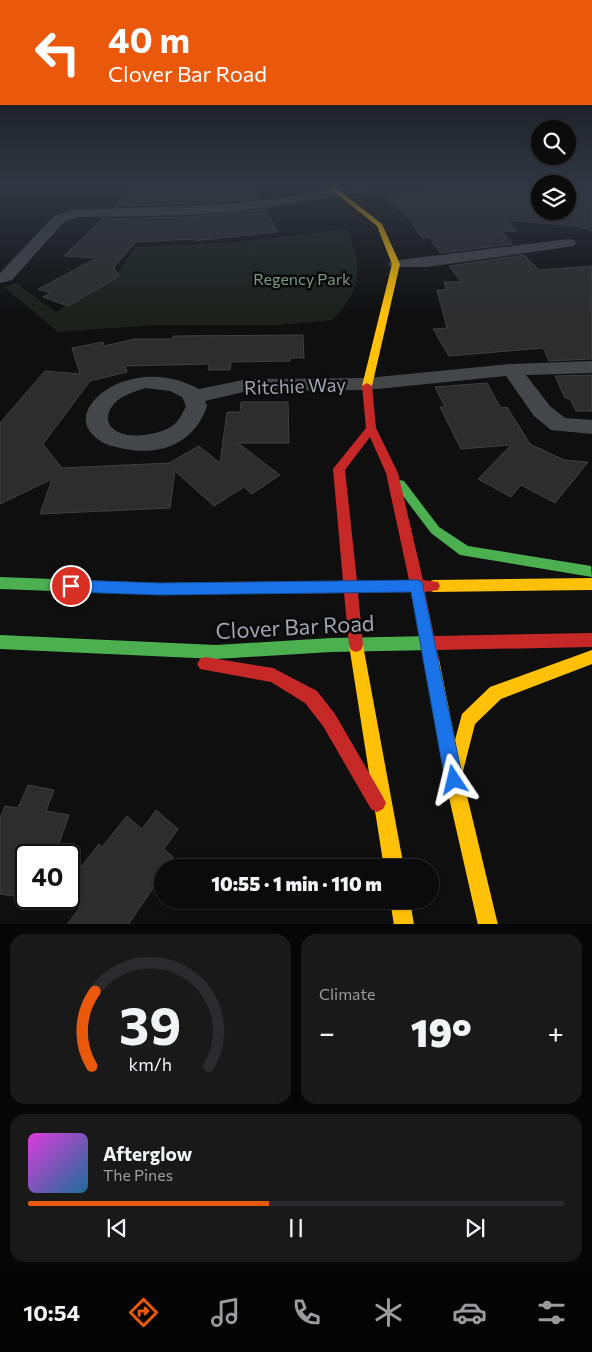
<!DOCTYPE html>
<meta charset="utf-8">
<style>
:root{--surface:#0b0b0c;--page:#19191a;--text:#f1f3f6;--muted:#9a9b9d;--line:#2b2b2d;--accent:#ea580c}
body{margin:0;font-family:Commissioner,sans-serif;background:var(--page);color:var(--text);height:100vh;display:flex;flex-direction:column;font-size:19px;white-space:nowrap}
*{box-sizing:border-box;margin:0}
p{font-size:16px;color:var(--muted)}
.icon{flex:none;width:28px;height:28px;fill:none;stroke:currentColor;stroke-width:2;stroke-linecap:round;stroke-linejoin:round}
.map{position:relative;height:924px;overflow:hidden}
.drawer{display:flex;flex-direction:column;gap:10px;padding:10px;background:#060607;flex:1}
.drawer>*{flex:none}
.hud{position:absolute;left:0px;top:0px;width:592px;height:105px;box-shadow:0 1px 4px #0004,0 0 0 1px var(--line);background:#ea580c;color:#fff;overflow:hidden}
.buttons{position:absolute;left:531px;top:120px;display:grid;gap:10px}
.buttons a{display:grid;place-items:center;width:45px;height:45px;border-radius:50%;background:var(--surface);box-shadow:0 1px 4px #0004,0 0 0 1px var(--line);font-size:25px}
.speed{position:absolute;left:15px;top:844px;display:flex;gap:10px;font-size:25px;font-weight:700;text-align:center}
.speed>*{display:grid;place-content:center;width:65px;height:65px;border-radius:50%;background:var(--surface);box-shadow:0 1px 4px #0004,0 0 0 1px var(--line);line-height:1}
.speed .limit{border:2px solid #111;border-radius:8px;background:#fff;color:#111}
.pin{position:absolute;display:grid;place-items:center;width:42px;height:42px;color:#fff;margin:-21px;border:2px solid #fff;border-radius:50%;box-shadow:0 1px 5px #0007}
.me{position:absolute;width:55px;margin:-28px;rotate:350deg;stroke-linejoin:round;filter:drop-shadow(0 0 4px #0008)}
.turn{display:flex;align-items:center;gap:18px;height:105px;padding:0 25px;font-size:22px}
.turn .icon{width:65px;height:65px;stroke-width:2.5}
.turn b{display:block;font-size:35px;line-height:42px}
.big{font-size:38px;font-weight:800;line-height:1.1}
.drawer .card{flex:1;display:flex;flex-direction:column;justify-content:center;gap:8px;min-width:0;padding:0 18px;border-radius:15px;background:var(--page)}
.drawer .dial{align-items:center;gap:0}
.dial svg{height:130px;overflow:visible;fill:none;stroke:var(--line);stroke-width:7;stroke-linecap:round;text-anchor:middle}
.dial text{fill:var(--text);stroke:none}
.song{display:flex;align-items:center;gap:15px}
.cover{width:60px;height:60px;border-radius:8px;background:linear-gradient(135deg,hsl(300 70% 55%),hsl(200 70% 35%))}
.played{height:5px;border-radius:2px;background:linear-gradient(90deg,var(--accent) 45%,var(--line) 45%)}
.keys{display:flex;justify-content:space-around;direction:ltr}
.heat{display:flex;justify-content:space-between;align-items:center;font-size:28px;direction:ltr}
.drawer .tiles{flex:1;display:grid;gap:10px;grid-template-columns:1fr 1fr}
.card:last-child{grid-column:span 2}
.trip{position:absolute;left:154px;top:859px;width:285px;height:50px;border-radius:25px;background:var(--surface);box-shadow:0 1px 4px #0004,0 0 0 1px var(--line);font-weight:800;line-height:50px;text-align:center}
.tab-bar{display:flex;height:80px;justify-content:space-around;align-items:center;background:#040405;color:var(--muted)}
.tab-bar .icon{width:35px;height:35px}
.tab-bar .active{color:var(--accent)}
.tab-bar b{font-size:22px;color:var(--text)}
.map>svg:first-child{display:block}
</style>
<div class="map">
<svg width="592" height="925" viewBox="0 0 592 925">
<rect width="100%" height="100%" fill="#0f0f10"/>
<!-- green -->
<path fill="#1c211d" d="M347 229C357 250 361 272 352 294 348 303 339 312 333 320L278 325H156L58 332 4 287 16 283 56 312 119 271 135 247 237 242Z"/>
<!-- building -->
<g fill="#2d2d2e" stroke="#3f4043">
<path d="M212 185H251L259 198 226 202 114 206 131 189Z"/>
<path d="M463 185H540V211H568V185H592V231L576 226 507 220 517 231 502 232 513 244 440 253 429 237 422 238 410 220 385 196 435 191 432 188Z"/>
<path d="M265 209 278 232 194 241V239L136 242 114 267 119 276 68 306 43 297 50 293 38 289 97 258 64 256 102 219 190 217Z"/>
<path d="M524 255 539 270 592 266V359L549 361 543 348 449 356 433 329 447 328 437 290H446L444 282H461L449 266Z"/>
<path d="M303 335 304 358H290V361L231 362 230 370H208L209 364 125 366 127 372 90 381 43 444 62 468 169 463 199 446 220 463 227 412H240L241 402H288L289 443H238L280 475 252 494 244 487 214 506 175 471 170 508 40 514 52 479 0 504V423L45 371 80 374 72 348 103 342 104 346 135 339H173V336Z"/>
<path d="M592 375V411H576L570 399 565 398 555 376Z"/>
<path d="M487 383 501 408 507 407 530 444 564 460 588 462 555 503 521 485 511 497 478 479 511 445 461 449 440 407H445L435 387Z"/>
<path d="M28 785 54 790 46 811 69 815 55 855H26V898L0 894V818L5 806 18 808Z"/>
<path d="M156 810 178 829 164 849 174 858 168 868H162V875L128 925H67L80 907 57 904 62 898H69V889L80 875 77 872 99 844 102 847 127 816 142 829Z"/>
</g>
<g fill="none" stroke-linecap="round" stroke-linejoin="round">
<!-- street -->
<g fill="#45464a" fill-rule="evenodd">
<path d="M359 185H387L381 189C330 197 278 207 227 212 177 217 128 216 78 217L64 222 12 280 0 283V273L54 216 72 210 226 204 271 199Z"/>
<path d="M569 239 574 240 576 243 574 246 427 267H391L388 264 391 261Z"/>
<path d="M592 361V373L526 375 550 406 565 418 592 420V434L551 430 534 416 506 376 367 390 248 391 205 401 207 406C194 445 158 457 120 448 113 446 105 445 99 440 68 419 98 390 122 382 149 373 174 376 199 389L248 379 367 378 511 364ZM146 388 170 391 182 397 186 406C182 415 178 423 169 428 154 436 115 442 108 421 107 400 129 393 146 388Z"/>
</g>
<!-- fast -->
<g fill="#4caf50" fill-rule="evenodd">
<path d="M400 480 404 481 439 527 468 546 591 566 592 577 460 555 431 533 394 484 396 481Z"/>
<path d="M0 577 160 583 226 582 231 584 233 588 231 592 226 594 160 595 0 589Z"/>
<path d="M0 635 216 645 331 638 433 636 438 638 440 643 438 648 433 650 331 652 216 659 0 649Z"/>
</g>
<!-- slow -->
<g fill="#ffc107" fill-rule="evenodd">
<path d="M326 185H332L382 224 400 264 372 386 367 389 362 386 392 264 377 226Z"/>
<path d="M592 578V590L433 592 428 590 426 586 428 582 433 580Z"/>
<path d="M356 638 361 640 363 645 404 868H384L349 645 351 640Z"/>
<path d="M592 650V664L501 699 475 724 462 775 498 925H478L445 780 423 659 426 654 431 652 436 654 439 659 455 740 462 714 490 687Z"/>
<path d="M390 900H410L414 925H394Z"/>
</g>
<!-- jam -->
<g fill="#c62828" fill-rule="evenodd">
<path d="M367 383 372 386 376 428 398 473 423 580 438 582 440 586 438 590 425 592 434 636 592 633V647L437 650 439 659 436 664 431 666 426 664 423 659 411 592 358 593 363 645 361 650 356 652 351 650 349 645 344 593 226 594 221 592 219 588 221 584 226 582 343 581 333 469 366 428 362 386ZM370 437 386 473 409 580 357 581 345 470Z"/>
<path d="M205 657 273 668 317 691 335 714 383 797 386 803 383 809 377 812 371 809 323 726 305 703 271 682 200 669 197 664 200 659Z"/>
</g>
</g>
<!-- sky -->
<linearGradient id="sky" x2="0" y2="1"><stop stop-color="#080809"/><stop offset="0.59" stop-color="#313742"/><stop offset="1" stop-color="#313742" stop-opacity="0"/></linearGradient>
<rect width="592" height="314" fill="url(#sky)"/>
<!-- route -->
<path fill="#1a73e8" stroke="#114b97" d="M71 580 160 583 417 580 422 582 463 780 460 787 454 789 447 787 445 780 411 592 160 595 71 592 66 590 64 586 66 582Z"/>
<g text-anchor="middle" stroke-width="5" stroke-linejoin="round" paint-order="stroke">
<!-- far-park labels -->
<g font-size="16" fill="#7b9980" stroke="#0a0a0b">
<text x="302" y="285">Regency Park</text>
</g>
<!-- street labels -->
<g font-size="19" fill="#a2a5b0" stroke="#0a0a0b">
<text transform="translate(295 386) rotate(-2)" y="7">Ritchie Way</text>
</g>
<!-- near-street labels -->
<g font-size="22" fill="#a2a5b0" stroke="#0a0a0b">
<text transform="translate(295 627) rotate(-3)" y="8">Clover Bar Road</text>
</g>
</g>
</svg>
<div class="buttons">
<a><svg class="icon" aria-label="search" viewBox="0 0 24 24"><circle cx="10" cy="10" r="6"/><path d="M15 15l6 6"/></svg></a>
<a><svg class="icon" aria-label="layers" viewBox="0 0 24 24"><path d="M12 4l9 5-9 5-9-5zM3 14l9 5 9-5"/></svg></a>
</div>
<div class="speed"><div class="limit">40</div></div>
<div class="pin" style="left:71px;top:586px;background:#d93025"><svg class="icon" aria-label="arrive" viewBox="0 0 24 24"><path d="M6 21V4h12l-3 4 3 4H6"/></svg></div>
<svg class="me" style="left:454px;top:780px" viewBox="-20 -20 40 40"><path d="M0-17L14 15 0 8-14 15z" fill="#1a73e8" stroke="#fff" stroke-width="4"/></svg>
<div class="trip">10:55 · 1 min · 110 m</div>
<div class="hud">
<div class="turn"><svg class="icon" aria-label="left" viewBox="0 0 24 24"><path d="M17 20v-9H6M10 6l-5 5 5 5"/></svg><div><b>40 m</b>Clover Bar Road</div></div>
</div>
</div>
<section class="drawer">
<div class="tiles">
<div class="card dial"><svg viewBox="0 0 100 80">
<path d="M14 69A42 42 0 1 1 86 69"/>
<path d="M14 69A42 42 0 0 1 16 23" stroke="#ea580c"/>
<text x="50" y="56" font-size="32" font-weight="700">39</text>
<text x="50" y="72" font-size="11">km/h</text>
</svg></div>
<div class="card"><p>Climate</p>
<div class="heat"><a>−</a><b class="big">19°</b><a>+</a></div>
</div>
<div class="card">
<div class="song"><i class="cover"></i><div><b>Afterglow</b><p>The Pines</p></div></div>
<div class="played"></div>
<div class="keys"><svg class="icon" aria-label="previous" viewBox="0 0 24 24"><path d="M18 5L8 12l10 7zM5 5v14"/></svg><svg class="icon" aria-label="pause" viewBox="0 0 24 24"><path d="M8 5v14M16 5v14"/></svg><svg class="icon" aria-label="next" viewBox="0 0 24 24"><path d="M6 5l10 7-10 7zM19 5v14"/></svg></div>
</div>
</div>
</section>
<nav class="tab-bar">
<b>10:54</b>
<svg class="icon active" aria-label="directions" viewBox="0 0 24 24"><path d="M12 3l9 9-9 9-9-9zM9 14v-3h6M13 9l2 2-2 2"/></svg>
<svg class="icon" aria-label="music" viewBox="0 0 24 24"><path d="M9 18V5l10-2v13"/><circle cx="6" cy="18" r="3"/><circle cx="16" cy="16" r="3"/></svg>
<svg class="icon" aria-label="phone" viewBox="0 0 24 24"><path d="M5 4h4l2 5-3 2q2 4 5 5l2-3 5 2v4C11 20 4 13 5 4z"/></svg>
<svg class="icon" aria-label="climate" viewBox="0 0 24 24"><path d="M12 3v18M4 7l16 10M4 17L20 7"/></svg>
<svg class="icon" aria-label="car" viewBox="0 0 24 24"><path d="M5 17H2v-5l4-1 3-4h7l3 4 3 1v5h-3M9 17h6M6 11h13"/><circle cx="7" cy="17" r="2"/><circle cx="17" cy="17" r="2"/></svg>
<svg class="icon" aria-label="filters" viewBox="0 0 24 24"><path d="M4 7h16M4 17h16"/><circle cx="9" cy="7" r="2"/><circle cx="15" cy="17" r="2"/></svg>
</nav>
